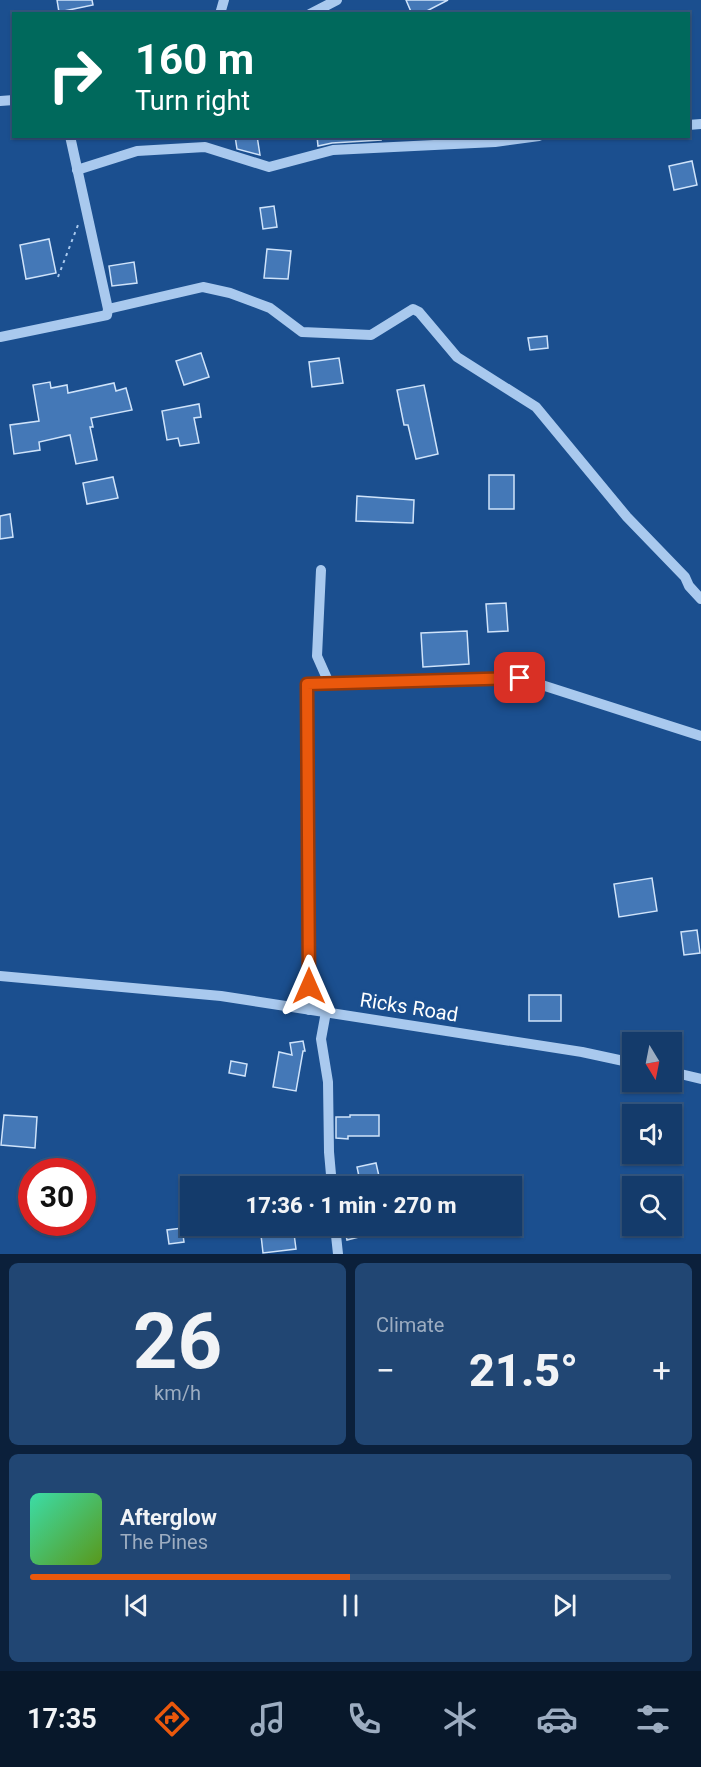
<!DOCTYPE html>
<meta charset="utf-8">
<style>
:root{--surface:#143b6b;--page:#214673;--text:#f1f3f6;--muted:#9dadc1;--line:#33557e;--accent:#ea580c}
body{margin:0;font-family:Roboto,sans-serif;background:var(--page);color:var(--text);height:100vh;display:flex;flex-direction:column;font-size:22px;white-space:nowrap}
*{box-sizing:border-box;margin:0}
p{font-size:20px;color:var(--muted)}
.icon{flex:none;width:33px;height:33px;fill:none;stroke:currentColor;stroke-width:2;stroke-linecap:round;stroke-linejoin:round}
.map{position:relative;height:1254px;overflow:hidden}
.panel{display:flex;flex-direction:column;gap:9px;padding:9px;background:#0b203b;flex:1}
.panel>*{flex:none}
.top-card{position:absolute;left:12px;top:12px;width:678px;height:126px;border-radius:0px;box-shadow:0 2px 4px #0004,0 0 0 2px var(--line);background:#00695c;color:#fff;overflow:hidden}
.needle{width:39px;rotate:170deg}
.controls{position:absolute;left:622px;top:1032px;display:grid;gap:12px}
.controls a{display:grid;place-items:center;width:60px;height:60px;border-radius:0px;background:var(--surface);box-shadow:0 2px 4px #0004,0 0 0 2px var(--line);font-size:30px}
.speed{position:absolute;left:18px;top:1158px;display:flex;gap:12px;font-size:30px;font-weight:700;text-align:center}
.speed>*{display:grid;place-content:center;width:78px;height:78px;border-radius:50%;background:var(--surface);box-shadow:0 2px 4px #0004,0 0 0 2px var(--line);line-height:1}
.speed .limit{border:9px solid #d22;background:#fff;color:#111}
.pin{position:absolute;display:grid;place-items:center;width:51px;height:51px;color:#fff;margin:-26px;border-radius:12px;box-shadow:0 3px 9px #0006}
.me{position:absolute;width:66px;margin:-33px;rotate:0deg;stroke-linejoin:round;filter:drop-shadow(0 0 4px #0008)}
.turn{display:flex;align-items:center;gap:21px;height:126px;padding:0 24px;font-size:27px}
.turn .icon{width:78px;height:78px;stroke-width:2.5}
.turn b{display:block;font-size:42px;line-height:51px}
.big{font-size:45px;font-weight:800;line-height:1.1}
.panel .card{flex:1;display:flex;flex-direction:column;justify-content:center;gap:9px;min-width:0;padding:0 21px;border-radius:9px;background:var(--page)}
.panel .dial{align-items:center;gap:0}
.dial b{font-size:78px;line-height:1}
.song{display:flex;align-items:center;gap:18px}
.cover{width:72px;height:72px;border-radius:9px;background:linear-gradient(135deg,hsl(160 70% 55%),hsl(90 70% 35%))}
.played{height:6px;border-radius:3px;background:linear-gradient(90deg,var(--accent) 50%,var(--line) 50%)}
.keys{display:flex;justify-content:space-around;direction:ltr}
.heat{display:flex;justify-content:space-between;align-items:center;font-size:33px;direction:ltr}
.panel .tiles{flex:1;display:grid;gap:9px;grid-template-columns:1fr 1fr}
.card:last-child{grid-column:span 2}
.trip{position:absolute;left:180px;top:1176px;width:342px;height:60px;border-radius:0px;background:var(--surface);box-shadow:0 2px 4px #0004,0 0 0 2px var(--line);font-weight:800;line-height:60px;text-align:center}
.tab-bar{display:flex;height:96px;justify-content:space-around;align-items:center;background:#08182b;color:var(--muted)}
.tab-bar .icon{width:42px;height:42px}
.tab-bar .active{color:var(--accent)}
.tab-bar b{font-size:27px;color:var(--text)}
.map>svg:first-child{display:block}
</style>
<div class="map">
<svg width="701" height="1254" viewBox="0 0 701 1254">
<rect width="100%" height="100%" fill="#1b4f8f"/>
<!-- building -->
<g fill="#4478b7" stroke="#cfe3fa" stroke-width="1.5">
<path d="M57 0H92L93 5 59 12Z"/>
<path d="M406 0H448L421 14H412Z"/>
<path d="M235 136H257L260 155 237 149Z"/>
<path d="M317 136H380L381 140 332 143 318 146Z"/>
<path d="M692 161 697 185 674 190 669 166Z"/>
<path d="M274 206 277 227 263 229 260 208Z"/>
<path d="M49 239 56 273 26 279 20 245Z"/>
<path d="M267 249 291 251 288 279 264 278Z"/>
<path d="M134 262 137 283 112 286 109 266Z"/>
<path d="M547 336 548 348 530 350 528 338Z"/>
<path d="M201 353 209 377 184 385 176 361Z"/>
<path d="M339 358 343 383 312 387 309 362Z"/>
<path d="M50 382 51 388 67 385 68 393 114 383 116 391 126 388 132 410 91 418 93 427H90L97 460 76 464 70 435 39 442 40 450 14 454 10 425 39 421 33 385Z"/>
<path d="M424 385 438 454 416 459 408 425H404L397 390Z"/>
<path d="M199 404 201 417 194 418 199 443 180 446 178 438 167 440 162 411Z"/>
<rect x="489" y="475" width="25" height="34"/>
<path d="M113 477 118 498 87 504 83 483Z"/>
<path d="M357 496 414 500 413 523 356 521Z"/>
<path d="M10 514 13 537 0 539V516Z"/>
<path d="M506 603 508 631 488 632 486 604Z"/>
<path d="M467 631 469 664 423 667 421 633Z"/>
<path d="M652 878 657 911 619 917 614 884Z"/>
<path d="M697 930 700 953 684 955 681 932Z"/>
<rect x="529" y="995" width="32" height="26"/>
<path d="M303 1041 305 1051H303L296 1091 273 1087 279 1052 292 1055 290 1043Z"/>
<path d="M231 1061 247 1064 245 1076 229 1073Z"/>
<path d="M4 1115 37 1117 35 1148 1 1145Z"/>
<path d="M350 1115H379V1136H348V1139L336 1138V1117H350Z"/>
<path d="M376 1163 381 1185 361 1186 357 1167Z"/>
<path d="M260 1226H293L296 1249 263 1253Z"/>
<path d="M344 1226H361L363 1236 347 1240Z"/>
<path d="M182 1228 184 1242 169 1244 167 1230Z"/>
</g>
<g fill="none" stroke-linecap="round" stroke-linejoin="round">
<!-- path -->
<path stroke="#a9c9ee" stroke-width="2" stroke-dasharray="3 4.5" stroke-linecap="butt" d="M58 277 78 225"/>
<!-- minor -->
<g stroke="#a9c9ee" stroke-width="10">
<path d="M220 14 224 0"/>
<path d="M310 14 337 0"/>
<path d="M0 101 14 100"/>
<path d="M688 125 701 124"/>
<path d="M77 170 137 151 205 147 269 167 333 150 495 142 539 136"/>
<path d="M108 309 203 287 230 293 270 308 302 332 371 335 413 309 419 312 457 357 536 407 627 517 685 577 689 586 701 599"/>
<path d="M0 337 107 315 108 309 70 136"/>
<path d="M321 570 317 656 329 683"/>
<path d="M0 976 221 996 582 1052 633 1063"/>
<path d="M309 1010 307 684 520 678 701 736"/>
<path d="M326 1012 321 1039 328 1082 329 1152 332 1186"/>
<path d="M672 1072 701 1079"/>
<path d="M335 1226 338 1254"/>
</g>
</g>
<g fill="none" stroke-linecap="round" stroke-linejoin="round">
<defs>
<path id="route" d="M309 986 307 684 520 678"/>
</defs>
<!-- route casing -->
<use href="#route" stroke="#983908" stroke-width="15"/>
<!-- route -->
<use href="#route" stroke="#ea580c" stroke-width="10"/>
</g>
<g text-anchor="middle" stroke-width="6" stroke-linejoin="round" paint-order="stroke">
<!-- street labels -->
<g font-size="20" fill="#fff" stroke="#1b4f8f">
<text transform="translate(409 1007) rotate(9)" y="7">Ricks Road</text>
</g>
</g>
</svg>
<div class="controls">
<a><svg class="needle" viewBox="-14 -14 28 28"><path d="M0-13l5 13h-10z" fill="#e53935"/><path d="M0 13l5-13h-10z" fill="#9dadc1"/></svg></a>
<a><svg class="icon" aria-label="sound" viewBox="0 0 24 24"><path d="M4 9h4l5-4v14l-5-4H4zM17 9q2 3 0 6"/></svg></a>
<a><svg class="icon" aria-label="search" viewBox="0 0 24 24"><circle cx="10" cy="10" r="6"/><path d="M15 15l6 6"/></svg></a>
</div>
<div class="speed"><div class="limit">30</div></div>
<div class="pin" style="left:520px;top:678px;background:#d93025"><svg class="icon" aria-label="arrive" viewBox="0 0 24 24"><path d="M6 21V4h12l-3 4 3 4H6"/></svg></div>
<svg class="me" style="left:309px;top:986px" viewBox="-20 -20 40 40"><path d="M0-17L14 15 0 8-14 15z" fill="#ea580c" stroke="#fff" stroke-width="4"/></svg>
<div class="trip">17:36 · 1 min · 270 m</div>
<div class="top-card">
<div class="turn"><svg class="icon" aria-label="right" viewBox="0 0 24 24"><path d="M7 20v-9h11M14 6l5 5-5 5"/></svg><div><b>160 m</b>Turn right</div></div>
</div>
</div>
<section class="panel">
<div class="tiles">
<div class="card dial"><b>26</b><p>km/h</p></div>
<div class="card"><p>Climate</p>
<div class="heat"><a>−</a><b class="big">21.5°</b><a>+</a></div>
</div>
<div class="card">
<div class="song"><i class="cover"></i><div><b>Afterglow</b><p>The Pines</p></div></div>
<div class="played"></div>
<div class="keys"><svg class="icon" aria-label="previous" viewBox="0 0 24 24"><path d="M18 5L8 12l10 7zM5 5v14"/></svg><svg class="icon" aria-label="pause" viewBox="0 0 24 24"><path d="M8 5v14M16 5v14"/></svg><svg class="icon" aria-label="next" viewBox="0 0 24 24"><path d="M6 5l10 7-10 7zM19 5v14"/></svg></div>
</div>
</div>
</section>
<nav class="tab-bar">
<b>17:35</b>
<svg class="icon active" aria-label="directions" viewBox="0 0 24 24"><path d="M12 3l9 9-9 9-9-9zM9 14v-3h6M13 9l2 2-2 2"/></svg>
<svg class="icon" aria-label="music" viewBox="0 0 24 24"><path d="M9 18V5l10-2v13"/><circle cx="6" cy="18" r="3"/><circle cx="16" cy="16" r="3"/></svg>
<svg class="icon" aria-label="phone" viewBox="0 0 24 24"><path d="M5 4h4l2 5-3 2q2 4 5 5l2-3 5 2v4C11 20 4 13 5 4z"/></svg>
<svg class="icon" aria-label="climate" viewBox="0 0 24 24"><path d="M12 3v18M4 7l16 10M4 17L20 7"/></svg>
<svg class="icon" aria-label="car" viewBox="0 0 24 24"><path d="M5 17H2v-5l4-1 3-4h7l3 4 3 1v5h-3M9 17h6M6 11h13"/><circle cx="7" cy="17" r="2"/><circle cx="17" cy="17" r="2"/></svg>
<svg class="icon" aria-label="filters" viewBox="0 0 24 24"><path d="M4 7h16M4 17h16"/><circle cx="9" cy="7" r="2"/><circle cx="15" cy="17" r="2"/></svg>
</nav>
